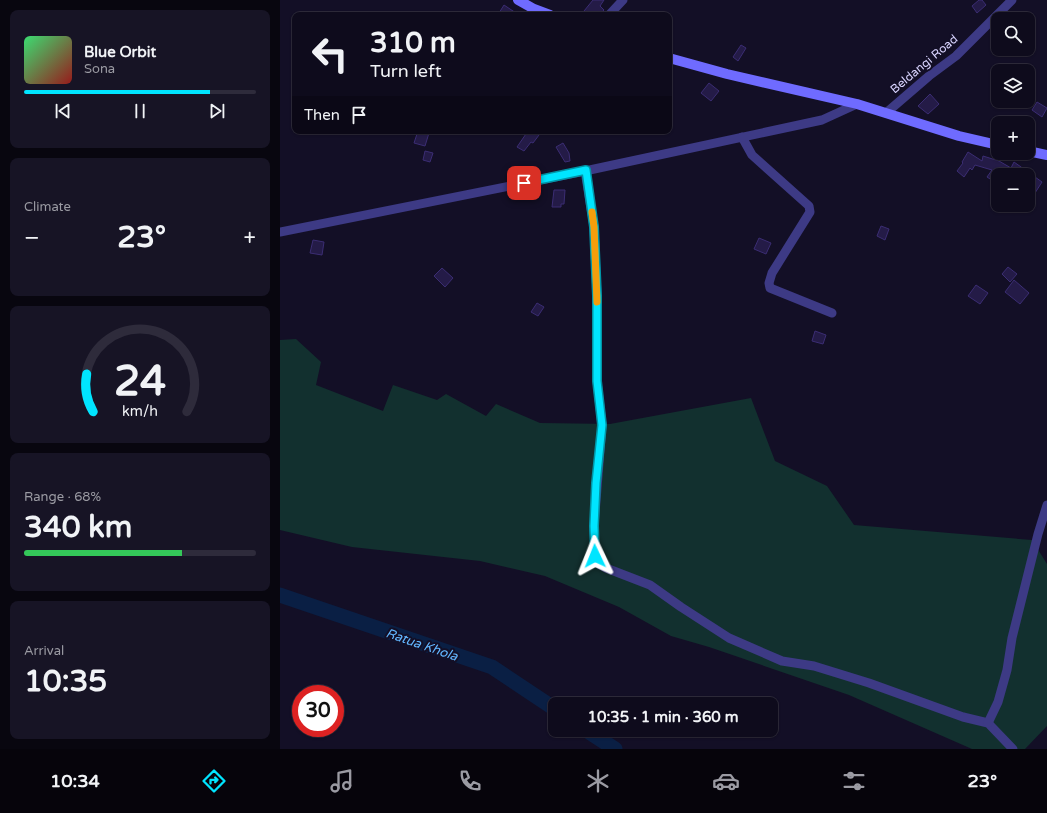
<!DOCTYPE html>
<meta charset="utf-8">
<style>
:root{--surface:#0e0b1c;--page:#171425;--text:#f1f3f6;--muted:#9b9ba3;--line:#2e2b3b;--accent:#00e5ff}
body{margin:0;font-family:"Varela Round",sans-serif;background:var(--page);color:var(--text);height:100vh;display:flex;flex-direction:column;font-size:15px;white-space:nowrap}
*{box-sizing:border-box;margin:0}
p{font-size:13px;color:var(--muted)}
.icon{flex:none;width:22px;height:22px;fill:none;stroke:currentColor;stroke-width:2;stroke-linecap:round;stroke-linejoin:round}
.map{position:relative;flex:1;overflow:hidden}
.panel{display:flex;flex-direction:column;gap:10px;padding:10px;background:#08060f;width:280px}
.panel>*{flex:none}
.top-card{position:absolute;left:12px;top:12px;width:380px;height:122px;border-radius:8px;box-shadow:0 1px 3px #0004,0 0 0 1px var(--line);background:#0e0b1c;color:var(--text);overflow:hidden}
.tools{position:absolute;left:711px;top:12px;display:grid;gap:8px}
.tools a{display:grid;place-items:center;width:44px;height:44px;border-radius:8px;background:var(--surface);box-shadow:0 1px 3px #0004,0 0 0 1px var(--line);font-size:20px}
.speed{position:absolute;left:12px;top:685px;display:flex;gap:8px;font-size:20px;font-weight:700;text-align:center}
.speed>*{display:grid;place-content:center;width:52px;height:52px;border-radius:50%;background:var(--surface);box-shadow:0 1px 3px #0004,0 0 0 1px var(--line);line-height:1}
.speed .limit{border:6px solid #d22;background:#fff;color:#111}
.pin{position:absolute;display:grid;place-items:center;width:34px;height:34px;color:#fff;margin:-17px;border-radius:8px;box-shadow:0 2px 6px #0006}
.me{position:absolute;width:44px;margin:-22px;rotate:358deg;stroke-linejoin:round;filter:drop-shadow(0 0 3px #0008)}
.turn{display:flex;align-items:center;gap:14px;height:84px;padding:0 12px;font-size:18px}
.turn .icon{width:52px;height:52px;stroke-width:2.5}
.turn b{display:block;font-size:28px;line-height:34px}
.then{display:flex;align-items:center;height:38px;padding:0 12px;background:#0003;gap:8px;font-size:15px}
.big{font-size:30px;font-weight:700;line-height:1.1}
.panel .card{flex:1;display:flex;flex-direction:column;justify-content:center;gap:6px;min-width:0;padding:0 14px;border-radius:8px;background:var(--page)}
.panel .dial{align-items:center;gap:0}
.dial svg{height:104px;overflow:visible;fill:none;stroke:var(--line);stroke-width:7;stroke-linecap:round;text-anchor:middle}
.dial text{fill:var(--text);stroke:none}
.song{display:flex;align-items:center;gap:12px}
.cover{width:48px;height:48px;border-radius:6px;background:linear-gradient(135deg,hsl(140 70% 55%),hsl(0 70% 35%))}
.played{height:4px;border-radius:2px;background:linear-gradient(90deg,var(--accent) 80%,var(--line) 80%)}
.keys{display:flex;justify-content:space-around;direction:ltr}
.heat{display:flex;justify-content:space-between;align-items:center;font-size:22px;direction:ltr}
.charge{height:6px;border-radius:3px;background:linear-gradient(90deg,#34c759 68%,var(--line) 0)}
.trip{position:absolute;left:268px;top:697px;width:230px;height:40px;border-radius:8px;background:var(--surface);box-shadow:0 1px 3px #0004,0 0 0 1px var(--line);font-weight:700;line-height:40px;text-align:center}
.dock{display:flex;height:64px;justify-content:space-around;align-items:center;background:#06040b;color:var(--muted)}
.dock .icon{width:28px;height:28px}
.dock .selected{color:var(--accent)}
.dock b{font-size:18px;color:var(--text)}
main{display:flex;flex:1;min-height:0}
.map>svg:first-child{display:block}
</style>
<main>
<section class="panel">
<div class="card">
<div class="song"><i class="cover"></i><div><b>Blue Orbit</b><p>Sona</p></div></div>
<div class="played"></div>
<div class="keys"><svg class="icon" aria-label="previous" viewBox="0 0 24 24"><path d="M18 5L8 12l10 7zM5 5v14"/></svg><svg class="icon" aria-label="pause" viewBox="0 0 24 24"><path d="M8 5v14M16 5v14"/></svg><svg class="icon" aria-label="next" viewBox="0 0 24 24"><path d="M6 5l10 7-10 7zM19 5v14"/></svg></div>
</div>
<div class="card"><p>Climate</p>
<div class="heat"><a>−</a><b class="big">23°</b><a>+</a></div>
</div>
<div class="card dial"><svg viewBox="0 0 100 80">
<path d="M14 69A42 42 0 1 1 86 69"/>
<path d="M14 69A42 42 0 0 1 9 40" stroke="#00e5ff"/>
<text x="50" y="56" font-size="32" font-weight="700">24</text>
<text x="50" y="72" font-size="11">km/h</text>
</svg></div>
<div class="card"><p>Range · 68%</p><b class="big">340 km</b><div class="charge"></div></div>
<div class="card"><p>Arrival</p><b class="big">10:35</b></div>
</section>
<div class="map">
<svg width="767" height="749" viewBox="0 0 767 749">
<rect width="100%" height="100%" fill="#130f26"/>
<!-- green -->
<path fill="#12302f" d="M16 339 41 362 36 385 103 411 113 385 157 400 166 394 206 416 216 404 260 423 330 424 471 398 495 461 547 486 574 525 752 540 767 564V726L745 749H692L569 695 429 647 391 636 339 607 265 576 200 561 72 547 0 530V340Z"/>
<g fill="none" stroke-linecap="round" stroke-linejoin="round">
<!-- river -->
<g stroke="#0a1f44" stroke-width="15">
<path d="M0 595 212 667 275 709"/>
<path d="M306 730 335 749"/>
</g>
</g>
<!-- building -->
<g fill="#241b47" stroke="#3b2d73">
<path d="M313 0H324L320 6 324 10 319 15H308L304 11Z"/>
<path d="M699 0H702L706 5 697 13 692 6Z"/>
<path d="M224 5 239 15H223L219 13Z"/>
<path d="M461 45 466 48 458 61 453 57Z"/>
<path d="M429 83 439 91 431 101 421 93Z"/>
<path d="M650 94 659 104 648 114 638 106Z"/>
<path d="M757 102 767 108 762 117 752 110Z"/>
<path d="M138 131 149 133 145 146 134 143Z"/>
<path d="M248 131H262L253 143 251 142 244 151 237 147Z"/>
<path d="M283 143 289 153 290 161 285 162 276 147Z"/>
<path d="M145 151 153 153 150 162 143 160Z"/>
<path d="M688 152 702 161 703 156 719 161 731 168 734 162 762 182 755 193 748 189V175H727L723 173 722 175H718V184L707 177 712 170 695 165 692 170 690 168 684 177 677 171 683 163 682 162Z"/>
<path d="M274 190H285L284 204H281V207H272Z"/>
<path d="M601 226 609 229 605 240 597 236Z"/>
<path d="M479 238 491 243 486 254 474 249Z"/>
<path d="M33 240 44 242 42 255 30 253Z"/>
<path d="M728 267 737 274 730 282 722 274Z"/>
<path d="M162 268 173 278 165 287 154 276Z"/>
<path d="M734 280 749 293 740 304 725 292Z"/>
<path d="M696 285 708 293 700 304 688 296Z"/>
<path d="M257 303 264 307 258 316 251 312Z"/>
<path d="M535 331 546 335 543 344 532 341Z"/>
</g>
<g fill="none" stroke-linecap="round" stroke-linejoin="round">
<!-- street -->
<g stroke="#3d3a85" stroke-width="9">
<path d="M329 15 343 0"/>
<path d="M606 113 649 76 676 56 732 0"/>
<path d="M462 137 472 155 529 206 530 212 492 273 489 283 490 288 552 313"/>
<path d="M305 171 314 227 317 296V381L322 425 314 526 315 556 319 564 326 568 370 585 401 607 449 638 502 661 534 666 589 683 683 717 708 723 733 749"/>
<path d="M0 232 305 171 542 120 577 104"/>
<path d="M708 723 718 702 727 670 732 638 758 534 767 505"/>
</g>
<!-- secondary -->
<g stroke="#6f6bff" stroke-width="10">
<path d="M238 0 254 9 270 15"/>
<path d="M389 58 447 74 577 104 679 136 718 145"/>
<path d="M748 151 767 155"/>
</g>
</g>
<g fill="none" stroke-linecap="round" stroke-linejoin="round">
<defs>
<path id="route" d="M244 183 306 170 314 227 317 296V381L322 425 316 483 314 526 315 556"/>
</defs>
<!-- route casing -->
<use href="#route" stroke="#0095a6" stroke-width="10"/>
<!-- route -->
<use href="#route" stroke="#00e5ff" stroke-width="7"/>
<!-- slow -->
<path stroke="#f59e0b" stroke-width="7" d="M312 212 314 227 317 302"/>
</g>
<g text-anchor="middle" stroke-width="4" stroke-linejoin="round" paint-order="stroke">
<!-- street labels -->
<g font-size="12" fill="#d9d4ff" stroke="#130f26">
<text transform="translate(644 64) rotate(-40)" y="4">Beldangi Road</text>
</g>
<!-- water labels -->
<g font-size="13" font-style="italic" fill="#62b6ff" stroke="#130f26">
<text transform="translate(142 644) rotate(19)" y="5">Ratua Khola</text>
</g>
</g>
</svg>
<div class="tools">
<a><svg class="icon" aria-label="search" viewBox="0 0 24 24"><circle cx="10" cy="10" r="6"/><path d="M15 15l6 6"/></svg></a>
<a><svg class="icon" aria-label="layers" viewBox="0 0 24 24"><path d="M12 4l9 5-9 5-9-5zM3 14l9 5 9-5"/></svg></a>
<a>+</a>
<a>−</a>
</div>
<div class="speed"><div class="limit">30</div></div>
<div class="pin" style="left:244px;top:183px;background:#d93025"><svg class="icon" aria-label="arrive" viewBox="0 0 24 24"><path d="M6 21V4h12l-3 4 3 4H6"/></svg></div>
<svg class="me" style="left:315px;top:556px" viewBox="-20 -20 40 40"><path d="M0-17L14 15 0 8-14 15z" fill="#00e5ff" stroke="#fff" stroke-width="4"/></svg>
<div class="trip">10:35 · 1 min · 360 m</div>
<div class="top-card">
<div class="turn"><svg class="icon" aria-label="left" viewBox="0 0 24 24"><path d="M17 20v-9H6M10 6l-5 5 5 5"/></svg><div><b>310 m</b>Turn left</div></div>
<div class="then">Then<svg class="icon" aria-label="arrive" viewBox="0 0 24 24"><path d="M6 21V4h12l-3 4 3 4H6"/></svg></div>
</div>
</div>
</main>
<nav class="dock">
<b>10:34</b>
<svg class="icon selected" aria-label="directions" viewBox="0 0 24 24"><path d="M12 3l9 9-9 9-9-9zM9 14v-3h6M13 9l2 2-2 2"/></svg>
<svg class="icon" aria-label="music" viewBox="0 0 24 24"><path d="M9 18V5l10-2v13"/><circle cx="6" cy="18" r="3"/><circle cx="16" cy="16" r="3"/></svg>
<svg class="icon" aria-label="phone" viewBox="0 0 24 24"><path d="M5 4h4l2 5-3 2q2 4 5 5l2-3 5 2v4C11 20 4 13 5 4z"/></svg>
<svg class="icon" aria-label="climate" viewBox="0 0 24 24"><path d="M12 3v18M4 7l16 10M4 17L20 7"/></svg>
<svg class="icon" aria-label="car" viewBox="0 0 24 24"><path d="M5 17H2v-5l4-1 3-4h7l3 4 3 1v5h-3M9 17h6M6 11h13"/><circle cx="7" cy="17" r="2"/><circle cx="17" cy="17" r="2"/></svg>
<svg class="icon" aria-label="filters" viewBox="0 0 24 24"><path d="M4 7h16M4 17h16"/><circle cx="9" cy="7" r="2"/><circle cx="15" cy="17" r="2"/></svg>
<b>23°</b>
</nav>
